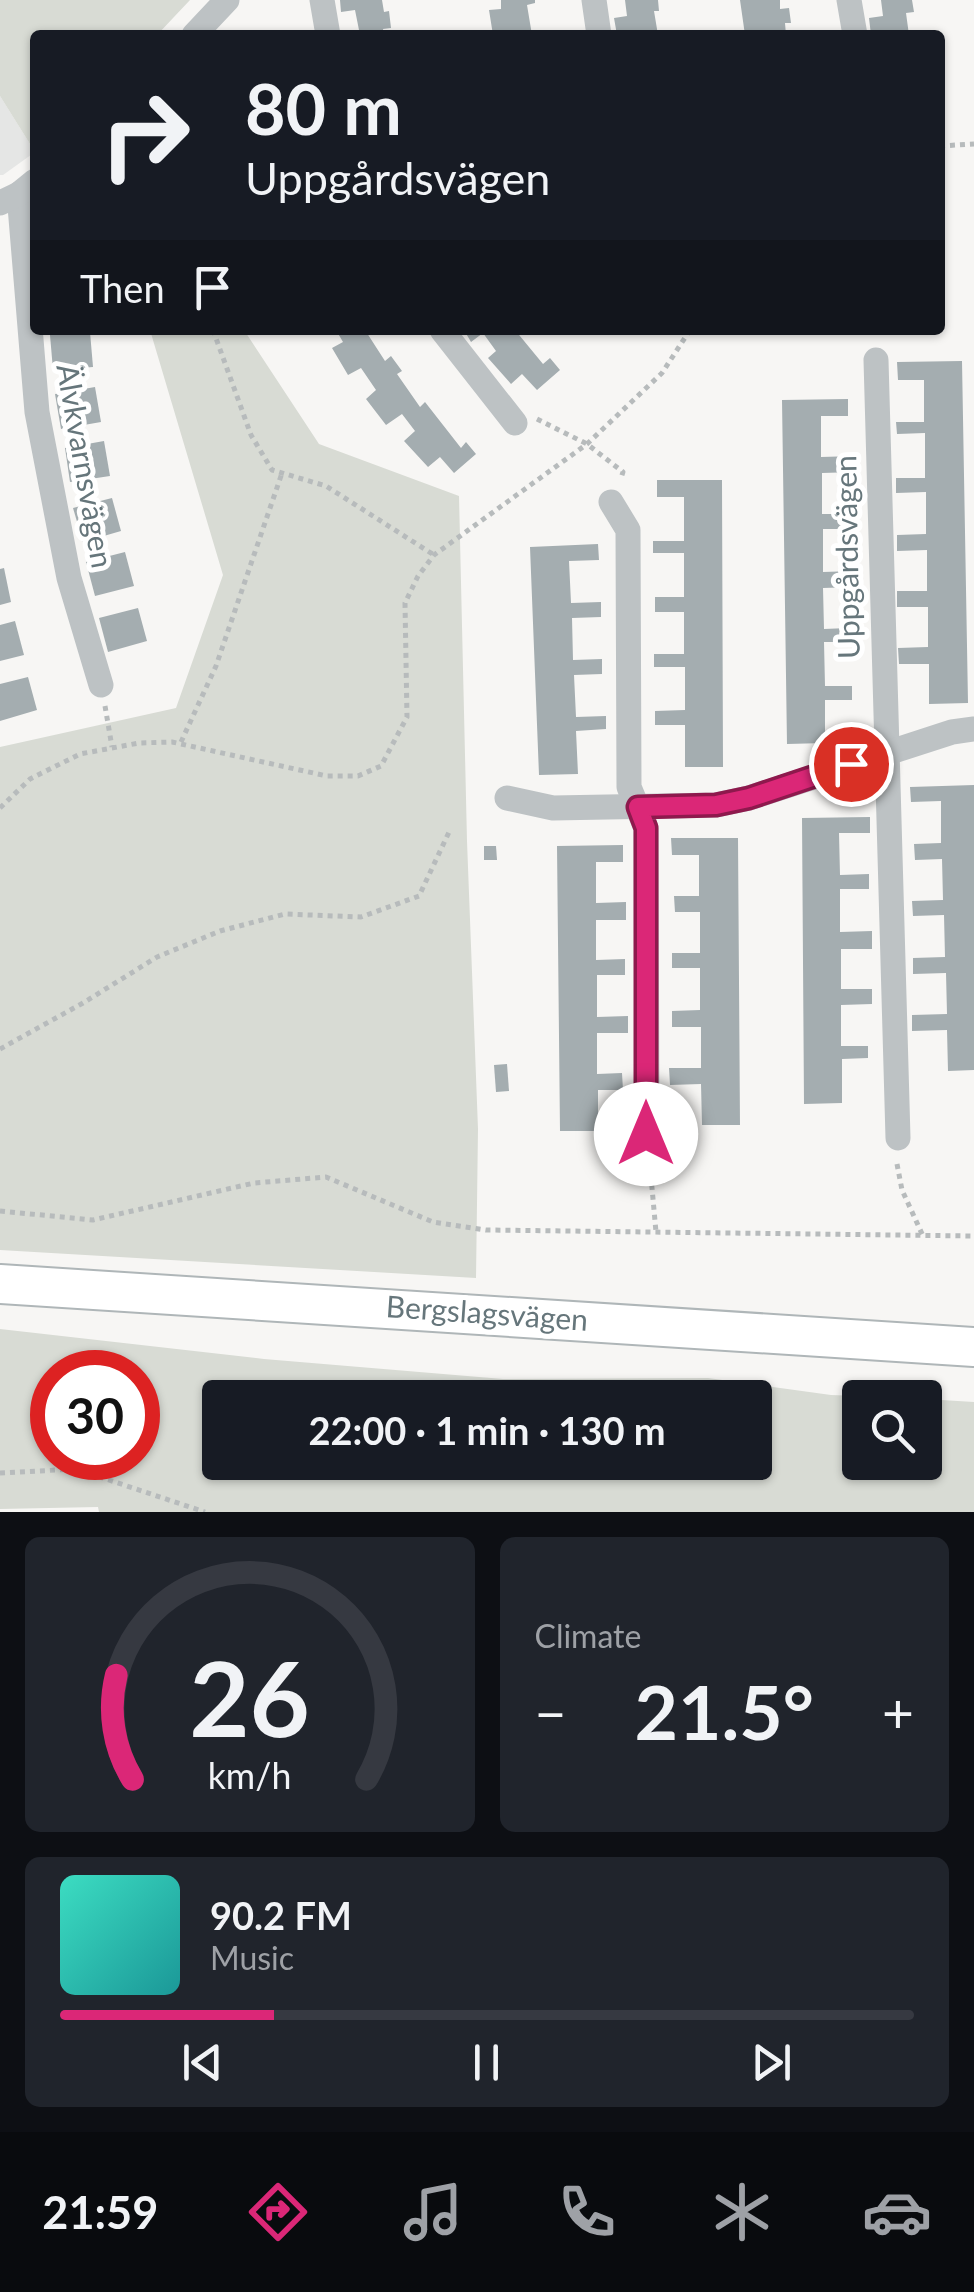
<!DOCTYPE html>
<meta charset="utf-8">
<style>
:root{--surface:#171b24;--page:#20242c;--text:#f1f3f6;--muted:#9ea1a6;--line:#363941;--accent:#db2777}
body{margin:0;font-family:Lato,sans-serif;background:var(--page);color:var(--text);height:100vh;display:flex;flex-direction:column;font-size:38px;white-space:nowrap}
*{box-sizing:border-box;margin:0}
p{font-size:32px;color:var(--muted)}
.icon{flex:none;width:55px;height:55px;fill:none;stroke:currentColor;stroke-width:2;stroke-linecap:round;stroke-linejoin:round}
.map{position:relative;height:1512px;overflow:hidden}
.details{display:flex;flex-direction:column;gap:25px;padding:25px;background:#0d0f14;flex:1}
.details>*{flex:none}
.guide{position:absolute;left:30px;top:30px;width:915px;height:305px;border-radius:10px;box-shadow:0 2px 8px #0004;background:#171b24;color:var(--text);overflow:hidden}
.tools{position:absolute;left:842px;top:1380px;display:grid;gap:20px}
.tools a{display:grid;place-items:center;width:100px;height:100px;border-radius:10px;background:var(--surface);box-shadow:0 2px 8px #0004;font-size:50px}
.speed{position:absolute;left:30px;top:1350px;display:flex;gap:20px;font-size:50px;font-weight:700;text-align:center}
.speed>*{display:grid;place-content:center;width:130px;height:130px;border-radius:50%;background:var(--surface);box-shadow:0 2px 8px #0004;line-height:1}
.speed .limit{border:15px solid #d22;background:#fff;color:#111}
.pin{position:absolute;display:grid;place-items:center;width:85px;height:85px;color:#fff;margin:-42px;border:5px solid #fff;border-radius:50%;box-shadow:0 2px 10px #0007}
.me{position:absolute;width:110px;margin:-55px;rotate:0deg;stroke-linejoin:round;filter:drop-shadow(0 0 8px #0008)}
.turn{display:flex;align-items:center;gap:35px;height:210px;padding:0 50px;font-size:45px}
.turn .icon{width:130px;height:130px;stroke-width:2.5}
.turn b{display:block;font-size:70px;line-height:85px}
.then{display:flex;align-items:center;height:95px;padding:0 50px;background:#0003;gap:20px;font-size:38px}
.big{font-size:75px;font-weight:700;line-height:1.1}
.details .card{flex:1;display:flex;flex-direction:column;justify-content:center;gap:15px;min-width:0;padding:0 35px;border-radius:15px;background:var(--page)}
.details .dial{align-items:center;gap:0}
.dial svg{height:260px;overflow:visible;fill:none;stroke:var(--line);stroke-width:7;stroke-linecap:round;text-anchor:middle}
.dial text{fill:var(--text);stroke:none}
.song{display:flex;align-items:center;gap:30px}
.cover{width:120px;height:120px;border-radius:15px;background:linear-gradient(135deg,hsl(170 70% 55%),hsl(180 70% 35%))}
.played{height:10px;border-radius:5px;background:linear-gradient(90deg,var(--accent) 25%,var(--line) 25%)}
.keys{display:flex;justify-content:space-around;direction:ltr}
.heat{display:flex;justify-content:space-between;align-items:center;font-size:55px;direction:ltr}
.details .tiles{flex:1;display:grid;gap:25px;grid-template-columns:1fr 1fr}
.card:last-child{grid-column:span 2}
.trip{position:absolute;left:202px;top:1380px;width:570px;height:100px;border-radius:10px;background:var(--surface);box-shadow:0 2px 8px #0004;font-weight:700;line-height:100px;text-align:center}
.tab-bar{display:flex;height:160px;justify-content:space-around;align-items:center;background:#090b0e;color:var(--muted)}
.tab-bar .icon{width:70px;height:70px}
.tab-bar .active{color:var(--accent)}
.tab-bar b{font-size:45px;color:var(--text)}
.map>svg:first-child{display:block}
</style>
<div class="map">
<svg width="974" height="1512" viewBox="0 0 974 1512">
<rect width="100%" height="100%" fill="#f7f6f4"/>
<!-- built -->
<path fill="#e5e6e5" d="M0 96 35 152 3 175H0Z"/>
<!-- green -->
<g fill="#d8dbd4" fill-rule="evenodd">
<path d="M0 0H190L157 35H35V152L0 96Z"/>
<path d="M150 330H244L319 444 459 496 467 841 478 1129 476 1278 0 1250V747L176 708 223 575Z"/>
<path d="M0 1329 264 1359 503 1379 708 1378 831 1395 890 1397 860 1398V1462H925V1399L974 1402V1512H99L98 1507 0 1509ZM52 1372H138V1458H52ZM220 1398H755V1462H220Z"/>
</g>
<!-- building -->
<g fill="#a4adb0">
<path d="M340 0H382L384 12 389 11 391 28 383 29 384 35H360L355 10 341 12Z"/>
<path d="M501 0H535V3L527 5 532 35H493L489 10 501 9Z"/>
<path d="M625 0H658L659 11H654L658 35H617L614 18 627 16Z"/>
<path d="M740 0H780V9L789 8 791 23H785L786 35H745Z"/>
<path d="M881 0H912L914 12 906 13 909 35H871L869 18 883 16Z"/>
<path d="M336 330H365L385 361 391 356 402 371 397 374 420 407 425 402 461 448 466 442 476 454 454 473 440 457 428 467 404 441 415 431 402 414 386 425 366 399 376 390 361 368 348 375 332 348 343 342Z"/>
<path d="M464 330H515L543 364 550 358 560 370 537 390 522 374 511 384 488 358 496 351 483 333 471 342Z"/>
<path d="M90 332 93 367 53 370 50 335Z"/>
<path d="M962 361 968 703 929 704V664H899L898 648 928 647V607H897V591H927V550L897 551V535L926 534V492L896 493V478H925V433L897 434 896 422H924V380H898L897 362Z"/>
<path d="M95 387 101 422 61 429 55 394Z"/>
<path d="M848 399V416H821V457L855 456V472L822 473V514H850L851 529H823V572L854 571V587L823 588 824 629 848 628V642H824L825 686H852V700H825V743L787 744 782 400Z"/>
<path d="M104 441 110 476 70 482 65 448Z"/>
<path d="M657 480H722L723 767H685V725H655V711L685 710V667H654V654H684V612H655V597H684V553H653V541H684V497H657Z"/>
<path d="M112 498 121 531 83 542 73 508Z"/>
<path d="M598 544 599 560 569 561 571 603 601 602V617L572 618 573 660 602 659V674L574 675 576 717 606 716V729L576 731 578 774 539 775 530 547Z"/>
<path d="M125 552 134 586 95 596 86 562Z"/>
<path d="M4 568 11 602 0 605V569Z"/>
<path d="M138 608 147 641 108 652 99 618Z"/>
<path d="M15 621 24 655 0 661V625Z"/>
<path d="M28 677 37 710 0 721V684Z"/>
<path d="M974 785V1070L948 1071 947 1030 912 1031V1015L947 1014 946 973 913 974V958L945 957 944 915 913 916 912 901 943 900 942 859 915 860 914 844 941 843V801L911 802 910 787Z"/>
<path d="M870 817V833H839L840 875 869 874V889H840V932L872 931V949H841V989H872V1004L841 1005V1046H868V1058L842 1059V1103L804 1104 802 818Z"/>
<path d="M671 838H738L740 1125H702L701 1084 670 1085 669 1068H701V1027H672V1011L700 1010V968H672V953H700V912H675L674 896H699V855H672Z"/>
<path d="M623 845V862H596V903L626 902V920H596V960L625 959V975H597V1017L628 1016V1033H597V1074L622 1073 623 1090H598V1131H560L557 846Z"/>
<path d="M484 846H496L497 860H484Z"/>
<path d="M507 1064 509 1091 496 1092 494 1065Z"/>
</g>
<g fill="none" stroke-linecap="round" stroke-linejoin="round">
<defs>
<path id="secondary" d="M0 1284 974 1347"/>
</defs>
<!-- secondary casing -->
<use href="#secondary" stroke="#afb6b8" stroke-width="42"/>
<!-- path -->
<g stroke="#b7bbbc" stroke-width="5" stroke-dasharray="5 5" stroke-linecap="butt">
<path d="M940 146 974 144"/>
<path d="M213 330 251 435 272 470 326 486 434 555"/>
<path d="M537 419 587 444 623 472 621 478"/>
<path d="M105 706 112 747"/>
<path d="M181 742 216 666 282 473"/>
<path d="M0 808 30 779 80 754 139 743 172 742 327 776H358L381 766 407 717 405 603 418 576 434 555 587 444 662 373 690 330"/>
<path d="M0 1049 83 1003 157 957 220 931 285 914 361 917 419 896 450 830"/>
<path d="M649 1155 656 1232"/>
<path d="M897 1164 902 1190 923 1236"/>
<path d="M0 1211 93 1220 254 1183 326 1177 433 1222 486 1230 974 1236"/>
<path d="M0 1473 76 1469 205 1512"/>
</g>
<!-- street -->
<g stroke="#bdc2c4" stroke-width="25">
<path d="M322 0 328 35"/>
<path d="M594 0 599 35"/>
<path d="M849 0 855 35"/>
<path d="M194 35 227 0"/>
<path d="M19 194 37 412 69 578 101 685"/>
<path d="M0 203 19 194 35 181"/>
<path d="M442 330 515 423"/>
<path d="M876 360 898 1138"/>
<path d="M611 502 628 530 629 787 646 828 647 1134"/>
<path d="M507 798 553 808 716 805 749 798 952 732 974 729"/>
</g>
<!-- secondary -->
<use href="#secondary" stroke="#fff" stroke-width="38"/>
</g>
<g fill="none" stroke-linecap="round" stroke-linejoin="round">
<defs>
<path id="route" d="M646 1134V828L638 807 716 805 749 798 851 764"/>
</defs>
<!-- route casing -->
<use href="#route" stroke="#8e194d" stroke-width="25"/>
<!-- route -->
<use href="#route" stroke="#db2777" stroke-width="18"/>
</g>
<g text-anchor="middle" stroke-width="10" stroke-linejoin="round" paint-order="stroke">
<!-- street labels -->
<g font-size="30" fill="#66767b" stroke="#fff">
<text transform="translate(84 466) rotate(80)" y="10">Älvkvarnsvägen</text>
<text transform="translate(848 557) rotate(-91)" y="10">Uppgårdsvägen</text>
<text transform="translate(487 1314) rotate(4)" y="10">Bergslagsvägen</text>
</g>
</g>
</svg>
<div class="tools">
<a><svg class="icon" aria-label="search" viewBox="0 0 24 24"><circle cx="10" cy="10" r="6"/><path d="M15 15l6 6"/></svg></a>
</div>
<div class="speed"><div class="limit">30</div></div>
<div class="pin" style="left:851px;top:764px;background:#d93025"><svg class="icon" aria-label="arrive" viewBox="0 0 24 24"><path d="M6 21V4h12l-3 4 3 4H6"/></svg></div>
<svg class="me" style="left:646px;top:1134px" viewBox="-20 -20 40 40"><circle r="19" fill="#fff"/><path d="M0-13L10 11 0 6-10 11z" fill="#db2777"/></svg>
<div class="trip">22:00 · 1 min · 130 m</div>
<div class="guide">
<div class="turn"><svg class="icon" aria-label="right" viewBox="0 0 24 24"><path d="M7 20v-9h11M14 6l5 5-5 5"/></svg><div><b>80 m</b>Uppgårdsvägen</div></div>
<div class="then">Then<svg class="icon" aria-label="arrive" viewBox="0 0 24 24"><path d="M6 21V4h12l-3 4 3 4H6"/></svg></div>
</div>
</div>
<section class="details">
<div class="tiles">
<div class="card dial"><svg viewBox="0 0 100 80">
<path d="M14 69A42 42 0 1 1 86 69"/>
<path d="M14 69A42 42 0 0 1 9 37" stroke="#db2777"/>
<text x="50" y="56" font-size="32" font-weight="700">26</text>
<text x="50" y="72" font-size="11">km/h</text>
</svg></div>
<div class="card"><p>Climate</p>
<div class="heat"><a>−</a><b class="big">21.5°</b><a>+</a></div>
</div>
<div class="card">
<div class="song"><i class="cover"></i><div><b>90.2 FM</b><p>Music</p></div></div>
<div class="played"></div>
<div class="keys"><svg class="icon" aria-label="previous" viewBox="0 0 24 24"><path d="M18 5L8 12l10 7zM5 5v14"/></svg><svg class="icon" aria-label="pause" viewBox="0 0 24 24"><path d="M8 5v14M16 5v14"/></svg><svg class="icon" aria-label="next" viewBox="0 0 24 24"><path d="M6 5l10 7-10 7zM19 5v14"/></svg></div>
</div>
</div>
</section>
<nav class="tab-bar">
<b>21:59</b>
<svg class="icon active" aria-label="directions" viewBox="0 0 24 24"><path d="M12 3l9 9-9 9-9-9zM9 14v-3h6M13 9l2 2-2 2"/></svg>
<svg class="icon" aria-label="music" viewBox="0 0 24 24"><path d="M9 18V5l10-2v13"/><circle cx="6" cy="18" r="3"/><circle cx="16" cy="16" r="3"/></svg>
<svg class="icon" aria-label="phone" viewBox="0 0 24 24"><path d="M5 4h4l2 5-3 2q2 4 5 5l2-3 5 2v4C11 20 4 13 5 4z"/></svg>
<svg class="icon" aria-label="climate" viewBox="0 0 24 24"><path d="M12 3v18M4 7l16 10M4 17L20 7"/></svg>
<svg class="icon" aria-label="car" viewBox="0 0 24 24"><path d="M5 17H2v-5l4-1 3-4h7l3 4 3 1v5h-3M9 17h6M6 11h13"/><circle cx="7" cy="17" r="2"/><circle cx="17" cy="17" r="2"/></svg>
</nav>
